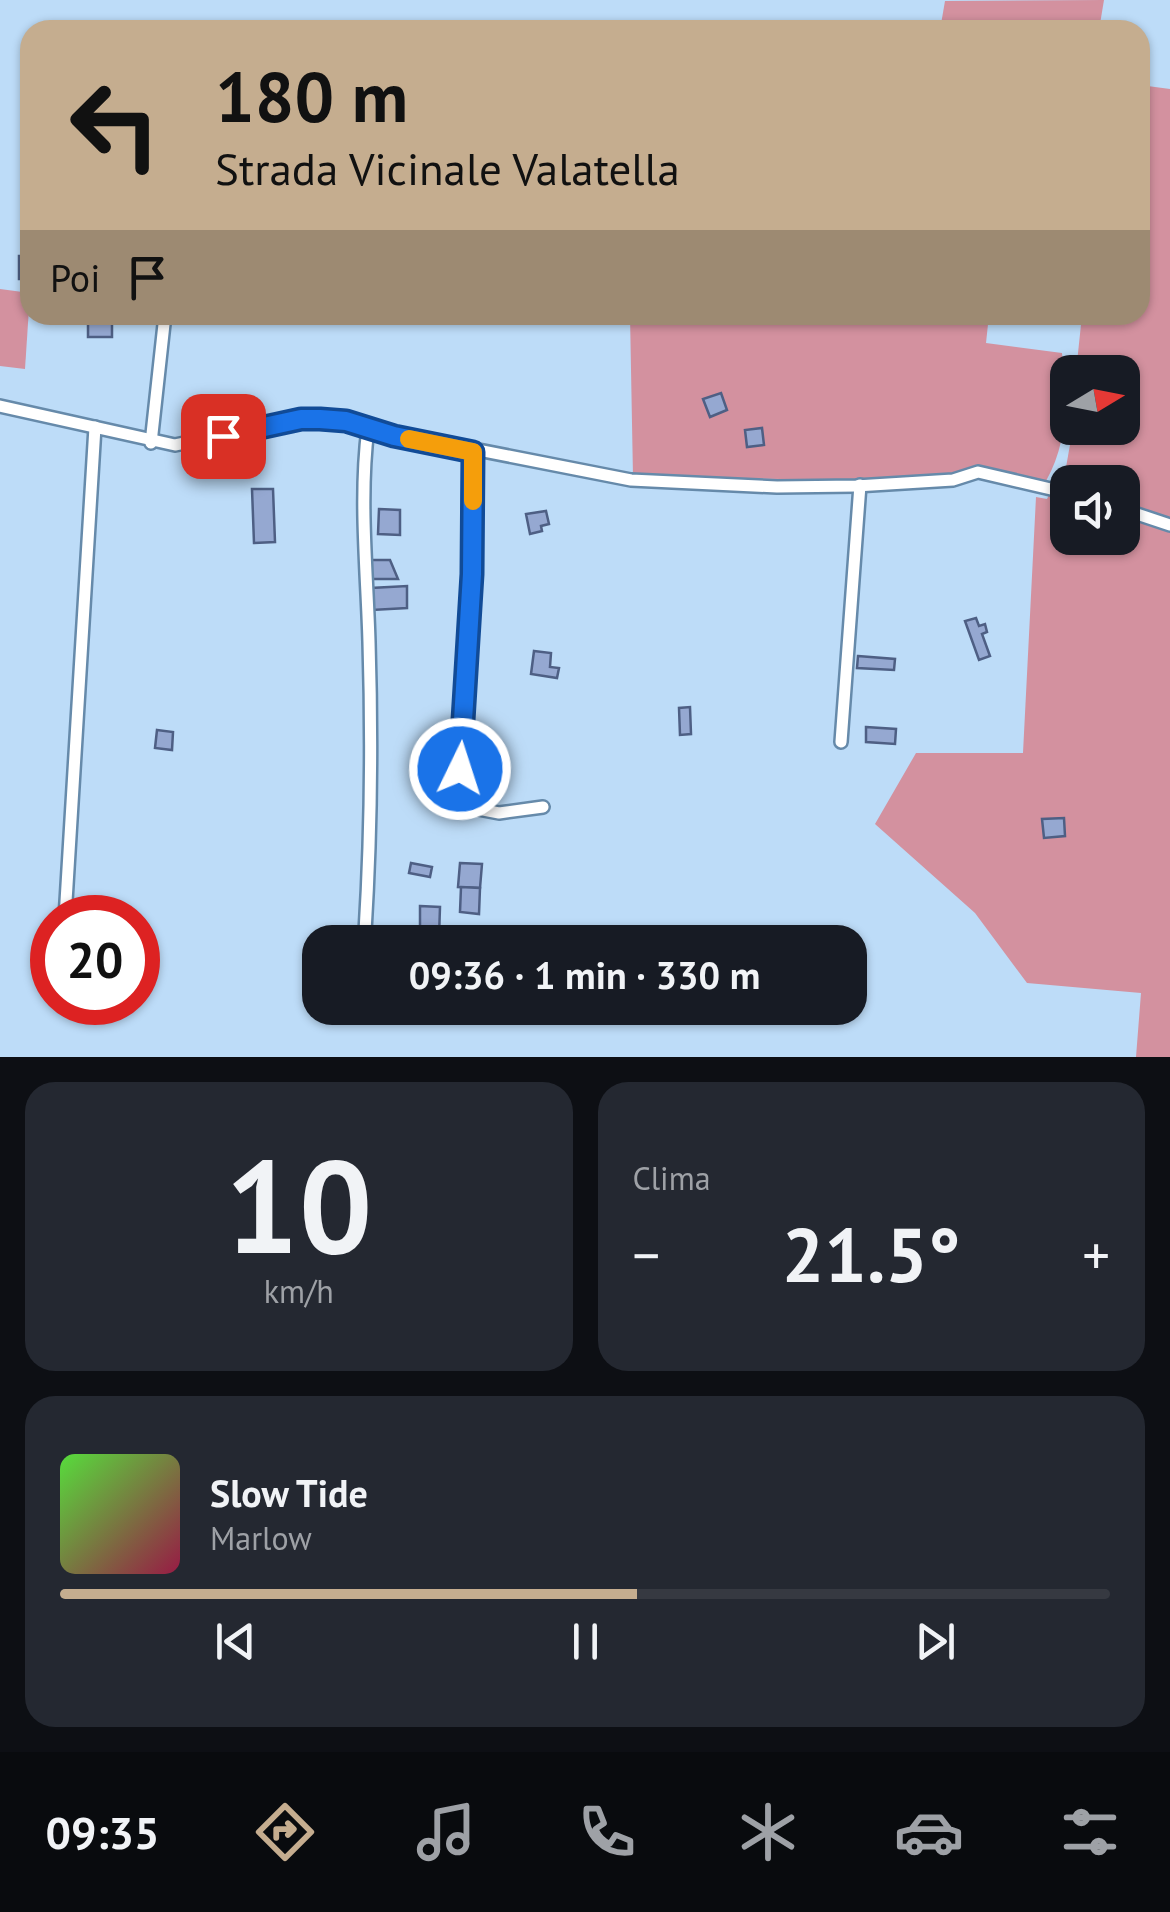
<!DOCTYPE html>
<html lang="it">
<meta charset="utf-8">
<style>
:root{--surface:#171b24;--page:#242831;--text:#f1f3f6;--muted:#9ea1a6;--line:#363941;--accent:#c5ad8f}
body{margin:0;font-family:"PT Sans",sans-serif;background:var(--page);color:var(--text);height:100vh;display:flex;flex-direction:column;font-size:38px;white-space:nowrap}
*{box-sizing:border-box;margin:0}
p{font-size:32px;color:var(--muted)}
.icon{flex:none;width:55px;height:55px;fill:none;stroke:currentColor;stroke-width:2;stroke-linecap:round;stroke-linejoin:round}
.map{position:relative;height:1057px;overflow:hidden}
.details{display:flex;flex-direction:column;gap:25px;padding:25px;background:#0d0f14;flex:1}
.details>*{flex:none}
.guide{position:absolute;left:20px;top:20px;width:1130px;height:305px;border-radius:30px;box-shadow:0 2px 8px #0004;background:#c5ad8f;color:#111;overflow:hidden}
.needle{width:65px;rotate:80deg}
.controls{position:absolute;left:1050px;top:355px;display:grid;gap:20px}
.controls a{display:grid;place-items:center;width:90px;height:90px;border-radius:20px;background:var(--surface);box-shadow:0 2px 8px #0004;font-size:50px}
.speed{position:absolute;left:30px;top:895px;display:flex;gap:20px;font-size:50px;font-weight:700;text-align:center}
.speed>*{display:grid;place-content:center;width:130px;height:130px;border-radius:50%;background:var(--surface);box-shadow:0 2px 8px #0004;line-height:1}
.speed .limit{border:15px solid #d22;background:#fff;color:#111}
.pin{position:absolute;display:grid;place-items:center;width:85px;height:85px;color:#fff;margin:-42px;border-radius:20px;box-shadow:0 5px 15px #0006}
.me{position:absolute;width:110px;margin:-55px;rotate:4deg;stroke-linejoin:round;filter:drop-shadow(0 0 8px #0008)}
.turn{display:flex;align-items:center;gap:35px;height:210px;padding:0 30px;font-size:45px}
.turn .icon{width:130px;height:130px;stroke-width:2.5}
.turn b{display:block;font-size:70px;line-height:85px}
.then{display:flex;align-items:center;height:95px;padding:0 30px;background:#0003;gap:20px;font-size:38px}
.big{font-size:75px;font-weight:700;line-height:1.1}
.details .widget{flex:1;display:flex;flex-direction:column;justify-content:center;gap:15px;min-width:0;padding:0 35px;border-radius:30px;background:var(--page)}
.details .dial{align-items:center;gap:0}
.dial b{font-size:130px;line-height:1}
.song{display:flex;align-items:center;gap:30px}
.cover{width:120px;height:120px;border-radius:15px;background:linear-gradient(135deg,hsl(110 70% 55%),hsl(340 70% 35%))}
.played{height:10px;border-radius:5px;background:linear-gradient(90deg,var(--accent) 55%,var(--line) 55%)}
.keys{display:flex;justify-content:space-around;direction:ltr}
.heat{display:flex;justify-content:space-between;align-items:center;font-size:55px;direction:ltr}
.details .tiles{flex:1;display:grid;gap:25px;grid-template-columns:1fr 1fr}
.widget:last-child{grid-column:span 2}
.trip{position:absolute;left:302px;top:925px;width:565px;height:100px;border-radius:30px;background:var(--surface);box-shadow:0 2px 8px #0004;font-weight:700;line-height:100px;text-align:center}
.menu{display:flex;height:160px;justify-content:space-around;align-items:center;background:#090b0e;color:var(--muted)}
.menu .icon{width:70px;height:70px}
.menu .current{color:var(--accent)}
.menu b{font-size:45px;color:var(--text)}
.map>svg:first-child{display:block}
</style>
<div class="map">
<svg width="1170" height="1057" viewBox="0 0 1170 1057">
<rect width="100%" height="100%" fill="#bddcf8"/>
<!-- green -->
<g fill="#d3919f">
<path d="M1104 0 1099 30H940L945 1Z"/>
<path d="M1140 85 1170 89V521L1123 505 1122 482 1063 484 1073 428H1122V372H1076L1082 315H1140Z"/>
<path d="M0 289 30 293 25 369 0 366Z"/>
<path d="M630 315H989L986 343 1062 353C1066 400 1069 440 1046 481L984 466 941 475 857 480 633 477Z"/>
<path d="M1050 493 1067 498 1068 538H1122L1123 516 1170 531V1057H1136L1141 993 1027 983 975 913 875 824 916 753H1023L1036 497 1047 499Z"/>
</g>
<!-- building -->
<g fill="#95a8d1" stroke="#4e5f84" stroke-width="2.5">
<rect x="19" y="256" width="11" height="23"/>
<rect x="88" y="315" width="24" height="22"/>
<path d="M721 393 727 410 710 417 703 399Z"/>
<path d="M762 428 764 445 747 447 745 430Z"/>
<path d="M252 489H273L275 542 254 543Z"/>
<path d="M379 509 400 510V535L378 534Z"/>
<path d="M546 511 549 524 541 526 542 531 530 534 526 514Z"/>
<path d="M370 560H390L398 579H371Z"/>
<path d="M407 586V608L372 610 371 588Z"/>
<path d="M976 618 979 626 985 624 987 632 982 634 990 656 979 660 965 621Z"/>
<path d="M534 651 551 653 550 667 559 668 557 678 531 674Z"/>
<path d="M858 656 895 659 894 670 857 668Z"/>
<path d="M690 707 691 734 680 735 679 708Z"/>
<path d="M866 727 896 729 895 744 866 742Z"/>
<path d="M157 730 173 732 172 750 155 748Z"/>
<path d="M1064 818 1065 836 1044 838 1042 819Z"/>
<path d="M411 863 432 867 430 877 409 873Z"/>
<path d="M460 863 482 864 480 888 458 887Z"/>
<path d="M461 887 480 888 479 914 460 912Z"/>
<path d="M420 906 440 907 439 937 420 936Z"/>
</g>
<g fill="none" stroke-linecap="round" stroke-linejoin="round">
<defs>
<g id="minor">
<path d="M0 406 175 445 301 419H320L631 480 777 487 856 486 953 480 978 472 1068 493"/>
<path d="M151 443 165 315"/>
<path d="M473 452 472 574 457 805 499 813 543 807"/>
<path d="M1122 509 1170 525"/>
<path d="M841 742 860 485"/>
<path d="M65 918 95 427"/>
<path d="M365 932C371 835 372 739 369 642 367 571 359 499 368 428"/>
</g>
</defs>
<!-- minor casing -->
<use href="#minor" stroke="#668aaa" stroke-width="16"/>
<!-- minor -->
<use href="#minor" stroke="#fff" stroke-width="11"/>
</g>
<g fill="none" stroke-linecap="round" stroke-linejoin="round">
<defs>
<path id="route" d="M223 436 301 419H320L346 421 394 436 473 452 472 574 460 769"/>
</defs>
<!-- route casing -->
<use href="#route" stroke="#114b97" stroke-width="25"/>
<!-- route -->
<use href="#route" stroke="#1a73e8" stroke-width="18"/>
<!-- slow -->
<path stroke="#f59e0b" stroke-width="18" d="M409 439 473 452V501"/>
</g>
</svg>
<div class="controls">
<a><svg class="needle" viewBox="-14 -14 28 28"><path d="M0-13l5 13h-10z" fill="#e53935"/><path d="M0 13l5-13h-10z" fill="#9ea1a6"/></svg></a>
<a><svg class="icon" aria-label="sound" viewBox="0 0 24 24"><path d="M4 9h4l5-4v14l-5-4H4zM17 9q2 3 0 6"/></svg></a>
</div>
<div class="speed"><div class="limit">20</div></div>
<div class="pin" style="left:223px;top:436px;background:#d93025"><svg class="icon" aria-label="arrive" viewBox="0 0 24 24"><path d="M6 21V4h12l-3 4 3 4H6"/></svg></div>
<svg class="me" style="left:460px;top:769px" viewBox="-20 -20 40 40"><circle r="17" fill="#1a73e8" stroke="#fff" stroke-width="3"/><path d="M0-11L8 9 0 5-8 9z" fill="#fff"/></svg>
<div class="trip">09:36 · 1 min · 330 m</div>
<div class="guide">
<div class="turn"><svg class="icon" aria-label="left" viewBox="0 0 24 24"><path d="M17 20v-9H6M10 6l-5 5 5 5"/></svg><div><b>180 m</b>Strada Vicinale Valatella</div></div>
<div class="then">Poi<svg class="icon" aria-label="arrive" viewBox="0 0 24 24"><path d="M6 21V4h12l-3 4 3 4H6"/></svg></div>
</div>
</div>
<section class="details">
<div class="tiles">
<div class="widget dial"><b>10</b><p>km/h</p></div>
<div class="widget"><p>Clima</p>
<div class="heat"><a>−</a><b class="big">21.5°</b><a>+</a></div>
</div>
<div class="widget">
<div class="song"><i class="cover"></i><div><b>Slow Tide</b><p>Marlow</p></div></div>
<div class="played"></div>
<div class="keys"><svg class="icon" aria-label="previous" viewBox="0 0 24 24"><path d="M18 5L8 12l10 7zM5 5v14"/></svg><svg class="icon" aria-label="pause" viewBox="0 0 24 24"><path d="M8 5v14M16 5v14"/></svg><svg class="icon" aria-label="next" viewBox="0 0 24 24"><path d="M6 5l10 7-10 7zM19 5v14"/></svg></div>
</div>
</div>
</section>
<nav class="menu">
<b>09:35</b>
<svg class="icon current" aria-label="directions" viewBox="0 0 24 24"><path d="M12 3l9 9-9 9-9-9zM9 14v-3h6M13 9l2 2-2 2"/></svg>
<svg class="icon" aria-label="music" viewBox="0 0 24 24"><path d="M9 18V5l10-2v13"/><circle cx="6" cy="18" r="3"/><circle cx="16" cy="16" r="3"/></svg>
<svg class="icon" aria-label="phone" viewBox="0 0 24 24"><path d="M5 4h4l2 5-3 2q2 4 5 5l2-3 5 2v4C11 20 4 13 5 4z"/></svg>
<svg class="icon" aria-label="climate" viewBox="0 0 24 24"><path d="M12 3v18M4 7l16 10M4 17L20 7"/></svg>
<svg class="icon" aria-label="car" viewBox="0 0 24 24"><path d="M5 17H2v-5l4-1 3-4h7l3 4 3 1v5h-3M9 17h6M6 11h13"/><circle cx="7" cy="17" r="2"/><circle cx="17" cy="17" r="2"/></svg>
<svg class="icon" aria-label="filters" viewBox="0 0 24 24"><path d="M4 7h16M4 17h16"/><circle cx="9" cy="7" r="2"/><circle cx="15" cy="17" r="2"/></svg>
</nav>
